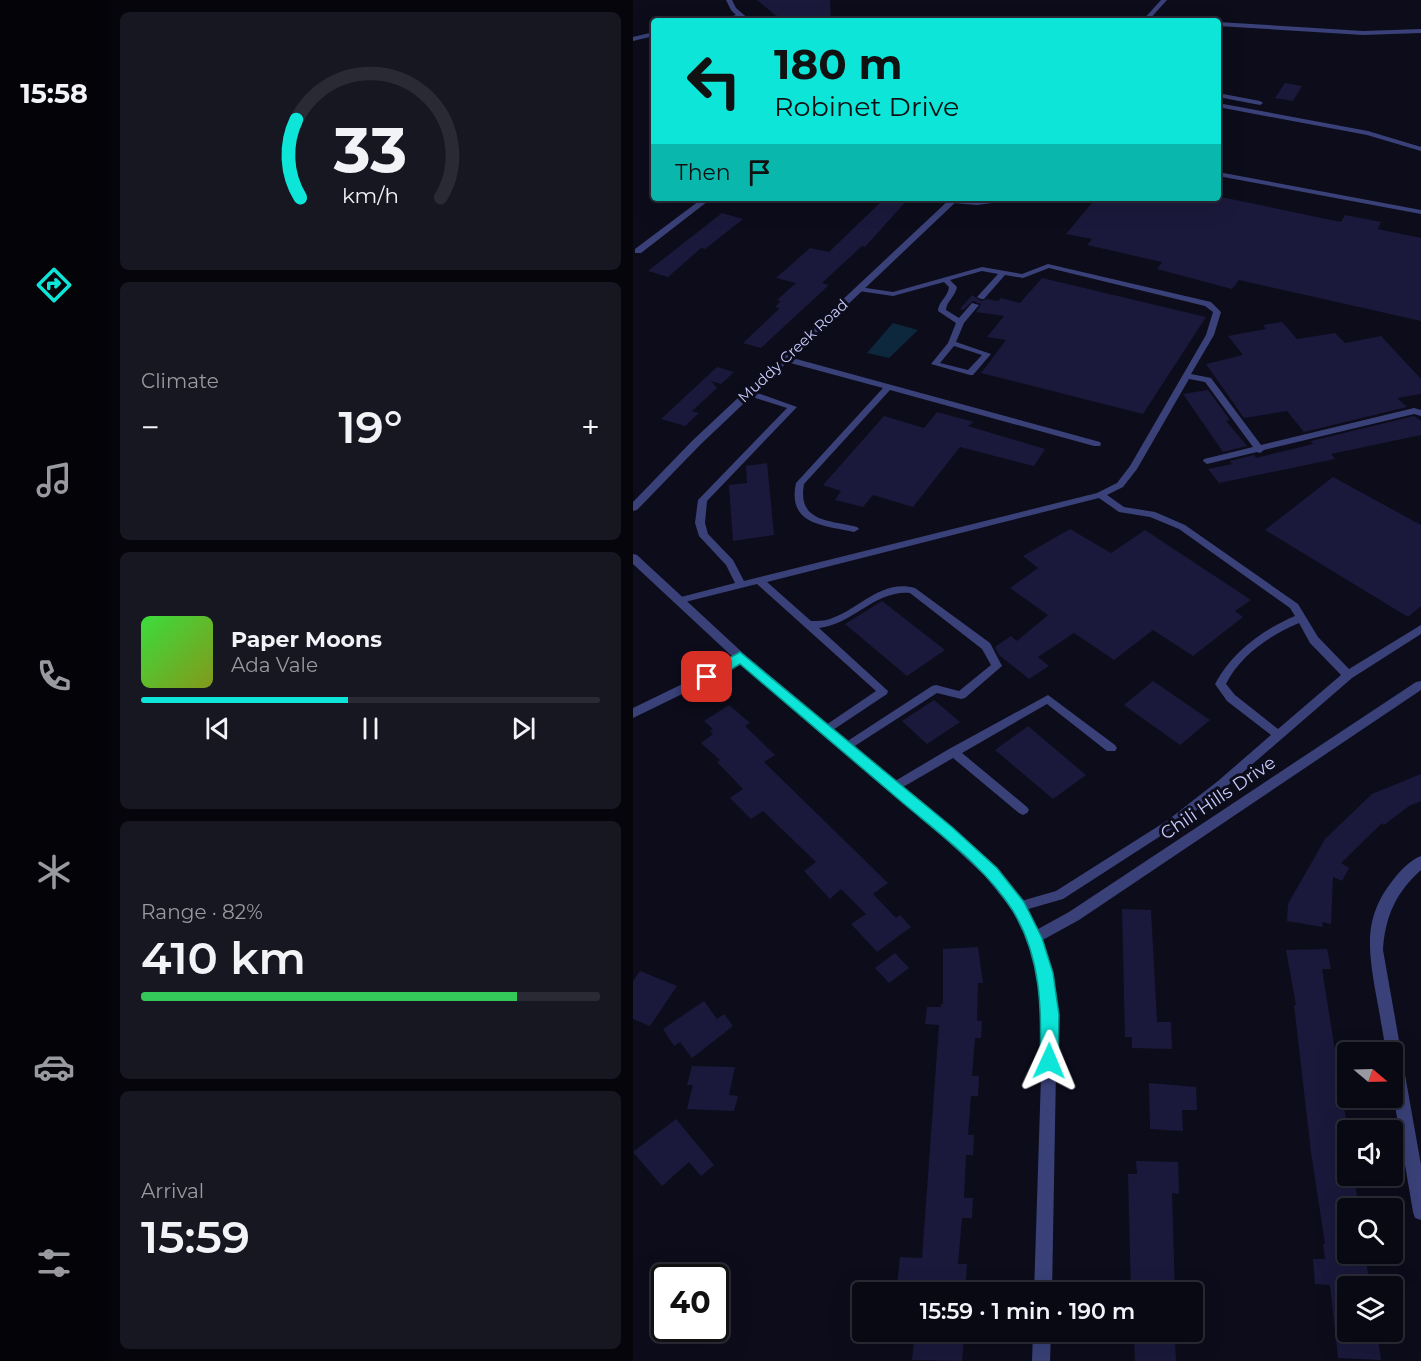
<!DOCTYPE html>
<meta charset="utf-8">
<style>
:root{--surface:#090914;--page:#171722;--text:#f1f3f6;--muted:#999aa0;--line:#292a34;--accent:#0ce5d8}
body{margin:0;font-family:Montserrat,sans-serif;background:var(--page);color:var(--text);height:100vh;display:flex;flex-direction:column;font-size:22px;white-space:nowrap}
*{box-sizing:border-box;margin:0}
p{font-size:20px;color:var(--muted)}
.icon{flex:none;width:33px;height:33px;fill:none;stroke:currentColor;stroke-width:2;stroke-linecap:round;stroke-linejoin:round}
.map{position:relative;flex:1;overflow:hidden}
.panel{display:flex;flex-direction:column;gap:12px;padding:12px;background:#05050b;width:525px}
.panel>*{flex:none}
.top-card{position:absolute;left:18px;top:18px;width:570px;height:183px;border-radius:6px;box-shadow:0 6px 24px #0002,0 0 0 2px var(--line);background:#0ce5d8;color:#111;overflow:hidden}
.needle{width:39px;rotate:109deg}
.tools{position:absolute;left:704px;top:1042px;display:grid;gap:12px}
.tools a{display:grid;place-items:center;width:66px;height:66px;border-radius:6px;background:var(--surface);box-shadow:0 6px 24px #0002,0 0 0 2px var(--line);font-size:30px}
.speed{position:absolute;left:18px;top:1264px;display:flex;gap:12px;font-size:30px;font-weight:700;text-align:center}
.speed>*{display:grid;place-content:center;width:78px;height:78px;border-radius:50%;background:var(--surface);box-shadow:0 6px 24px #0002,0 0 0 2px var(--line);line-height:1}
.speed .limit{border:3px solid #111;border-radius:9px;background:#fff;color:#111}
.pin{position:absolute;display:grid;place-items:center;width:51px;height:51px;color:#fff;margin:-26px;border-radius:12px;box-shadow:0 3px 9px #0006}
.me{position:absolute;width:66px;margin:-33px;rotate:1deg;stroke-linejoin:round;filter:drop-shadow(0 0 4px #0008)}
.turn{display:flex;align-items:center;gap:21px;height:126px;padding:0 24px;font-size:27px}
.turn .icon{width:78px;height:78px;stroke-width:2.5}
.turn b{display:block;font-size:42px;line-height:51px}
.then{display:flex;align-items:center;height:57px;padding:0 24px;background:#0003;gap:12px;font-size:22px}
.big{font-size:45px;font-weight:600;line-height:1.1}
.panel .widget{flex:1;display:flex;flex-direction:column;justify-content:center;gap:9px;min-width:0;padding:0 21px;border-radius:9px;background:var(--page)}
.panel .dial{align-items:center;gap:0}
.dial svg{height:156px;overflow:visible;fill:none;stroke:var(--line);stroke-width:7;stroke-linecap:round;text-anchor:middle}
.dial text{fill:var(--text);stroke:none}
.song{display:flex;align-items:center;gap:18px}
.cover{width:72px;height:72px;border-radius:9px;background:linear-gradient(135deg,hsl(120 70% 55%),hsl(70 70% 35%))}
.played{height:6px;border-radius:3px;background:linear-gradient(90deg,var(--accent) 45%,var(--line) 45%)}
.keys{display:flex;justify-content:space-around;direction:ltr}
.heat{display:flex;justify-content:space-between;align-items:center;font-size:33px;direction:ltr}
.charge{height:9px;border-radius:4px;background:linear-gradient(90deg,#34c759 82%,var(--line) 0)}
.trip{position:absolute;left:219px;top:1282px;width:351px;height:60px;border-radius:6px;background:var(--surface);box-shadow:0 6px 24px #0002,0 0 0 2px var(--line);font-weight:600;line-height:60px;text-align:center}
main{display:flex;flex:1;min-height:0}
.dock{display:flex;flex-direction:column;width:108px;justify-content:space-around;align-items:center;background:#040408;color:var(--muted)}
.dock .icon{width:42px;height:42px}
.dock .current{color:var(--accent)}
.dock b{font-size:27px;color:var(--text)}
.map>svg:first-child{display:block}
</style>
<main>
<nav class="dock">
<b>15:58</b>
<svg class="icon current" aria-label="directions" viewBox="0 0 24 24"><path d="M12 3l9 9-9 9-9-9zM9 14v-3h6M13 9l2 2-2 2"/></svg>
<svg class="icon" aria-label="music" viewBox="0 0 24 24"><path d="M9 18V5l10-2v13"/><circle cx="6" cy="18" r="3"/><circle cx="16" cy="16" r="3"/></svg>
<svg class="icon" aria-label="phone" viewBox="0 0 24 24"><path d="M5 4h4l2 5-3 2q2 4 5 5l2-3 5 2v4C11 20 4 13 5 4z"/></svg>
<svg class="icon" aria-label="climate" viewBox="0 0 24 24"><path d="M12 3v18M4 7l16 10M4 17L20 7"/></svg>
<svg class="icon" aria-label="car" viewBox="0 0 24 24"><path d="M5 17H2v-5l4-1 3-4h7l3 4 3 1v5h-3M9 17h6M6 11h13"/><circle cx="7" cy="17" r="2"/><circle cx="17" cy="17" r="2"/></svg>
<svg class="icon" aria-label="filters" viewBox="0 0 24 24"><path d="M4 7h16M4 17h16"/><circle cx="9" cy="7" r="2"/><circle cx="15" cy="17" r="2"/></svg>
</nav>
<section class="panel">
<div class="widget dial"><svg viewBox="0 0 100 80">
<path d="M14 69A42 42 0 1 1 86 69"/>
<path d="M14 69A42 42 0 0 1 12 29" stroke="#0ce5d8"/>
<text x="50" y="56" font-size="32" font-weight="700">33</text>
<text x="50" y="72" font-size="11">km/h</text>
</svg></div>
<div class="widget"><p>Climate</p>
<div class="heat"><a>−</a><b class="big">19°</b><a>+</a></div>
</div>
<div class="widget">
<div class="song"><i class="cover"></i><div><b>Paper Moons</b><p>Ada Vale</p></div></div>
<div class="played"></div>
<div class="keys"><svg class="icon" aria-label="previous" viewBox="0 0 24 24"><path d="M18 5L8 12l10 7zM5 5v14"/></svg><svg class="icon" aria-label="pause" viewBox="0 0 24 24"><path d="M8 5v14M16 5v14"/></svg><svg class="icon" aria-label="next" viewBox="0 0 24 24"><path d="M6 5l10 7-10 7zM19 5v14"/></svg></div>
</div>
<div class="widget"><p>Range · 82%</p><b class="big">410 km</b><div class="charge"></div></div>
<div class="widget"><p>Arrival</p><b class="big">15:59</b></div>
</section>
<div class="map">
<svg width="788" height="1361" viewBox="0 0 788 1361">
<rect width="100%" height="100%" fill="#0c0c1b"/>
<!-- water -->
<path fill="#0d283d" d="M260 323 285 330 256 358 234 353Z"/>
<!-- building -->
<g fill="#1a193b">
<path d="M124 0H197L198 21H160L142 15Z"/>
<path d="M652 83 669 86 660 101 642 98Z"/>
<path d="M252 198H276L232 247 229 246 189 283 196 285 128 348 110 343 147 308 142 307 148 301 144 300 163 283 143 278 177 248 196 252Z"/>
<path d="M463 198H593L708 222 712 215 748 222 745 229 788 238V321L606 280 599 289 524 269 529 262 454 245 459 239 433 234Z"/>
<path d="M89 213 110 219 72 249 68 248 35 277 15 271Z"/>
<path d="M409 278 573 317 510 414 348 373 373 340 354 337 371 316 343 312 348 304 340 301 330 310 327 309 339 295 348 301 354 299 365 301 368 298 387 303Z"/>
<path d="M649 322 664 339 702 333 712 343 748 336 788 379V394L764 398 774 407 671 432 654 411 611 418 573 364 610 355 595 336 633 329 630 325Z"/>
<path d="M84 367 101 372 88 384 78 381 84 388 59 411 66 413 52 426 28 419Z"/>
<path d="M575 390 597 420 593 421 614 446 590 452 550 394Z"/>
<path d="M304 412 341 422 335 426 412 449 401 466 327 447 280 507 240 495 230 507 202 500 208 491 190 485 251 416 291 428Z"/>
<path d="M781 416 788 421V435L698 454 702 459 586 483 575 469 599 464 597 461 621 455 623 458 680 444 678 441Z"/>
<path d="M134 463 141 535 100 541 96 485 114 483 113 466Z"/>
<path d="M700 477 788 525V606L775 617 632 530Z"/>
<path d="M437 529 478 553 512 530 618 600 602 611 610 617 560 656 520 630 481 660 441 633 405 657 416 666 396 679 366 655 362 647 378 636 384 641 415 615 377 588 405 568 390 556Z"/>
<path d="M249 601 312 650 274 676 212 624Z"/>
<path d="M520 681 577 720 547 745 491 705Z"/>
<path d="M301 700 327 722 294 744 269 721Z"/>
<path d="M96 705 117 723 112 726 142 755 131 762 255 883 240 894 263 918 267 915 278 927 244 952 218 924 233 914 208 889 197 899 171 871 183 862 130 811 118 819 97 798 110 789 84 762 87 760 68 743 80 734 77 731 80 729 71 721Z"/>
<path d="M395 726 453 775 420 799 362 750Z"/>
<path d="M788 774V801L776 806 751 825 749 823 708 863 716 868 709 881 700 877 698 924 689 922 690 927 654 921 655 904 692 839 739 794Z"/>
<path d="M489 909 518 910 524 1022H538L539 1049 499 1048V1037H492Z"/>
<path d="M345 947 350 983H345L344 1021H349L348 1038H342L339 1076H346L345 1096H338L335 1135H341L340 1155H333L331 1198H340L339 1218H329L325 1264H334L332 1293H286L287 1286 264 1285 267 1257 289 1258 306 1025 292 1024 294 1007H308V1003L310 1005V949Z"/>
<path d="M694 949 698 969H689L714 1126V1176H721L726 1209H714V1254H725V1259L733 1260 737 1287 714 1286V1332H744L748 1360 705 1358 697 1285 682 1284 680 1259H692L690 1244H692L678 1152 661 1005H663L653 950Z"/>
<path d="M262 953 276 968 256 983 242 968Z"/>
<path d="M7 971 44 986 17 1026 0 1019V981Z"/>
<path d="M71 1001 84 1019 91 1014 100 1026 59 1058 47 1042 41 1046 30 1029Z"/>
<path d="M59 1066 102 1067 96 1095 105 1096 101 1111 54 1109 60 1085H54Z"/>
<path d="M516 1083 563 1087 564 1110H549L550 1131 517 1129Z"/>
<path d="M43 1119 81 1165 68 1176 56 1162 29 1186 0 1152Z"/>
<path d="M503 1161 545 1162 546 1194 539 1193 542 1293H498L495 1174H504Z"/>
<path d="M282 1332H320V1337H331L329 1361 279 1360Z"/>
<path d="M501 1340 542 1342 543 1361H502Z"/>
</g>
<g fill="none" stroke-linecap="round" stroke-linejoin="round">
<!-- service -->
<g fill="#394178" fill-rule="evenodd">
<path d="M514 17 541 19 544 21 512 20Z"/>
<path d="M585 22 730 31 788 29V33L730 35 585 26Z"/>
<path d="M585 93 627 101 630 103 627 105 585 97Z"/>
<path d="M585 103 735 131 788 147V151L734 135 585 107Z"/>
<path d="M585 172 788 210V214L585 176Z"/>
<path d="M366 198H385L382 200 344 205 320 203 317 201 320 199 344 201Z"/>
<path d="M415 264 578 302 588 312 581 335 558 374 578 378 628 445 781 408 788 410V416L781 414 631 450 627 453 624 452 574 464 570 461 571 459 620 447 572 382 556 379 504 469 490 487 474 495 491 507 522 512 552 525 665 604 685 637 716 669 788 625V634L719 678 593 787 543 826 430 899 385 912 381 911 379 907 381 903 423 891 535 820 585 781 638 735 594 701 582 684C599 652 629 630 662 616L657 608 546 529 517 517 486 512 466 498 134 582 178 621C184 621 191 621 197 619 227 609 248 579 282 588L357 643 369 666 332 698 328 699 304 693 214 751 210 750 208 747 210 744 299 686 303 685 326 691 358 665 349 649 277 593C242 590 219 625 186 628L255 691 254 694 194 734 190 733 189 730 190 727 243 691 124 584 48 603 43 600 48 597 102 583 93 565 66 536 62 523 65 500 154 408 113 395V391H119L164 407 74 501 72 523 75 534 100 560 111 581 464 493 484 483 497 466 573 335 580 312 572 306 416 268 390 278 372 275 351 299H348L344 297 365 274 349 271 317 280 324 287C322 297 313 302 313 310L326 318 339 303 346 305 331 323 323 342 358 354 340 375H337L298 364 315 343 323 323 305 311C305 302 315 297 316 287L311 282 260 296 226 291 222 289 226 287 260 292 349 267 389 274ZM321 346 349 355 335 370 307 363ZM666 623 677 643 708 675 645 729 602 695 593 684C607 656 637 635 666 623Z"/>
<path d="M150 357H156L467 442 468 444 467 446H461L257 390 171 484C164 522 196 520 224 527L226 529 221 532C190 525 154 525 163 483L250 388 150 361Z"/>
<path d="M415 695 482 745 484 748 482 751H474L414 704 329 753 394 807 396 810 394 813 390 815 386 813 320 758 265 790 261 792 257 790 255 787 257 784 316 749Z"/>
</g>
<!-- minor -->
<g fill="#394178" fill-rule="evenodd">
<path d="M93 0H99L103 8 118 21H111L107 18 79 21 103 15 98 10Z"/>
<path d="M21 32V36L0 41V37Z"/>
<path d="M70 198H79L8 253H2V249Z"/>
<path d="M107 653 111 654 113 657 111 660 78 680 0 718V708L70 674Z"/>
<path d="M788 681V690L446 920 406 942 401 944 396 942 394 938 396 934 436 912 783 682Z"/>
<path d="M788 856V870C763 892 752 917 750 950L788 1165V1220L782 1218 780 1212 759 1088V1053H753C750 1032 746 1011 742 989 735 946 731 917 760 880 767 871 777 860 788 856Z"/>
</g>
<!-- tertiary -->
<g fill="#394178" fill-rule="evenodd">
<path d="M528 0H534L515 21H509Z"/>
<path d="M318 198H327L67 445 4 510 0 511V502L59 441Z"/>
<path d="M0 554 4 555 111 654 318 827 363 869 390 903 408 938 419 973 424 1015 419 1293H401L410 1015 405 973 394 939 380 911 353 877 308 835 103 660 0 564Z"/>
<path d="M400 1332H418L417 1361H399Z"/>
</g>
</g>
<!-- route -->
<path fill="#0ce5d8" stroke="#08958c" stroke-width="1.5" d="M107 652 319 827 364 868 391 902 409 938 420 973 426 1015 425 1061 422 1067 416 1070 410 1067 407 1061C409 1010 408 957 380 911 353 868 308 835 270 803 215 756 161 710 107 664L79 681H69V673Z"/>
<g text-anchor="middle" stroke-width="6" stroke-linejoin="round" paint-order="stroke">
<!-- far-street labels -->
<g font-size="15" fill="#c8cbfc" stroke="#0c0c1b">
<text transform="translate(160 351) rotate(-43)" y="5">Muddy Creek Road</text>
</g>
<!-- street labels -->
<g font-size="18" fill="#c8cbfc" stroke="#0c0c1b">
<text transform="translate(585 798) rotate(-34)" y="6">Chili Hills Drive</text>
</g>
</g>
</svg>
<div class="tools">
<a><svg class="needle" viewBox="-14 -14 28 28"><path d="M0-13l5 13h-10z" fill="#e53935"/><path d="M0 13l5-13h-10z" fill="#999aa0"/></svg></a>
<a><svg class="icon" aria-label="sound" viewBox="0 0 24 24"><path d="M4 9h4l5-4v14l-5-4H4zM17 9q2 3 0 6"/></svg></a>
<a><svg class="icon" aria-label="search" viewBox="0 0 24 24"><circle cx="10" cy="10" r="6"/><path d="M15 15l6 6"/></svg></a>
<a><svg class="icon" aria-label="layers" viewBox="0 0 24 24"><path d="M12 4l9 5-9 5-9-5zM3 14l9 5 9-5"/></svg></a>
</div>
<div class="speed"><div class="limit">40</div></div>
<div class="pin" style="left:74px;top:677px;background:#d93025"><svg class="icon" aria-label="arrive" viewBox="0 0 24 24"><path d="M6 21V4h12l-3 4 3 4H6"/></svg></div>
<svg class="me" style="left:416px;top:1061px" viewBox="-20 -20 40 40"><path d="M0-17L14 15 0 8-14 15z" fill="#0ce5d8" stroke="#fff" stroke-width="4"/></svg>
<div class="trip">15:59 · 1 min · 190 m</div>
<div class="top-card">
<div class="turn"><svg class="icon" aria-label="left" viewBox="0 0 24 24"><path d="M17 20v-9H6M10 6l-5 5 5 5"/></svg><div><b>180 m</b>Robinet Drive</div></div>
<div class="then">Then<svg class="icon" aria-label="arrive" viewBox="0 0 24 24"><path d="M6 21V4h12l-3 4 3 4H6"/></svg></div>
</div>
</div>
</main>
